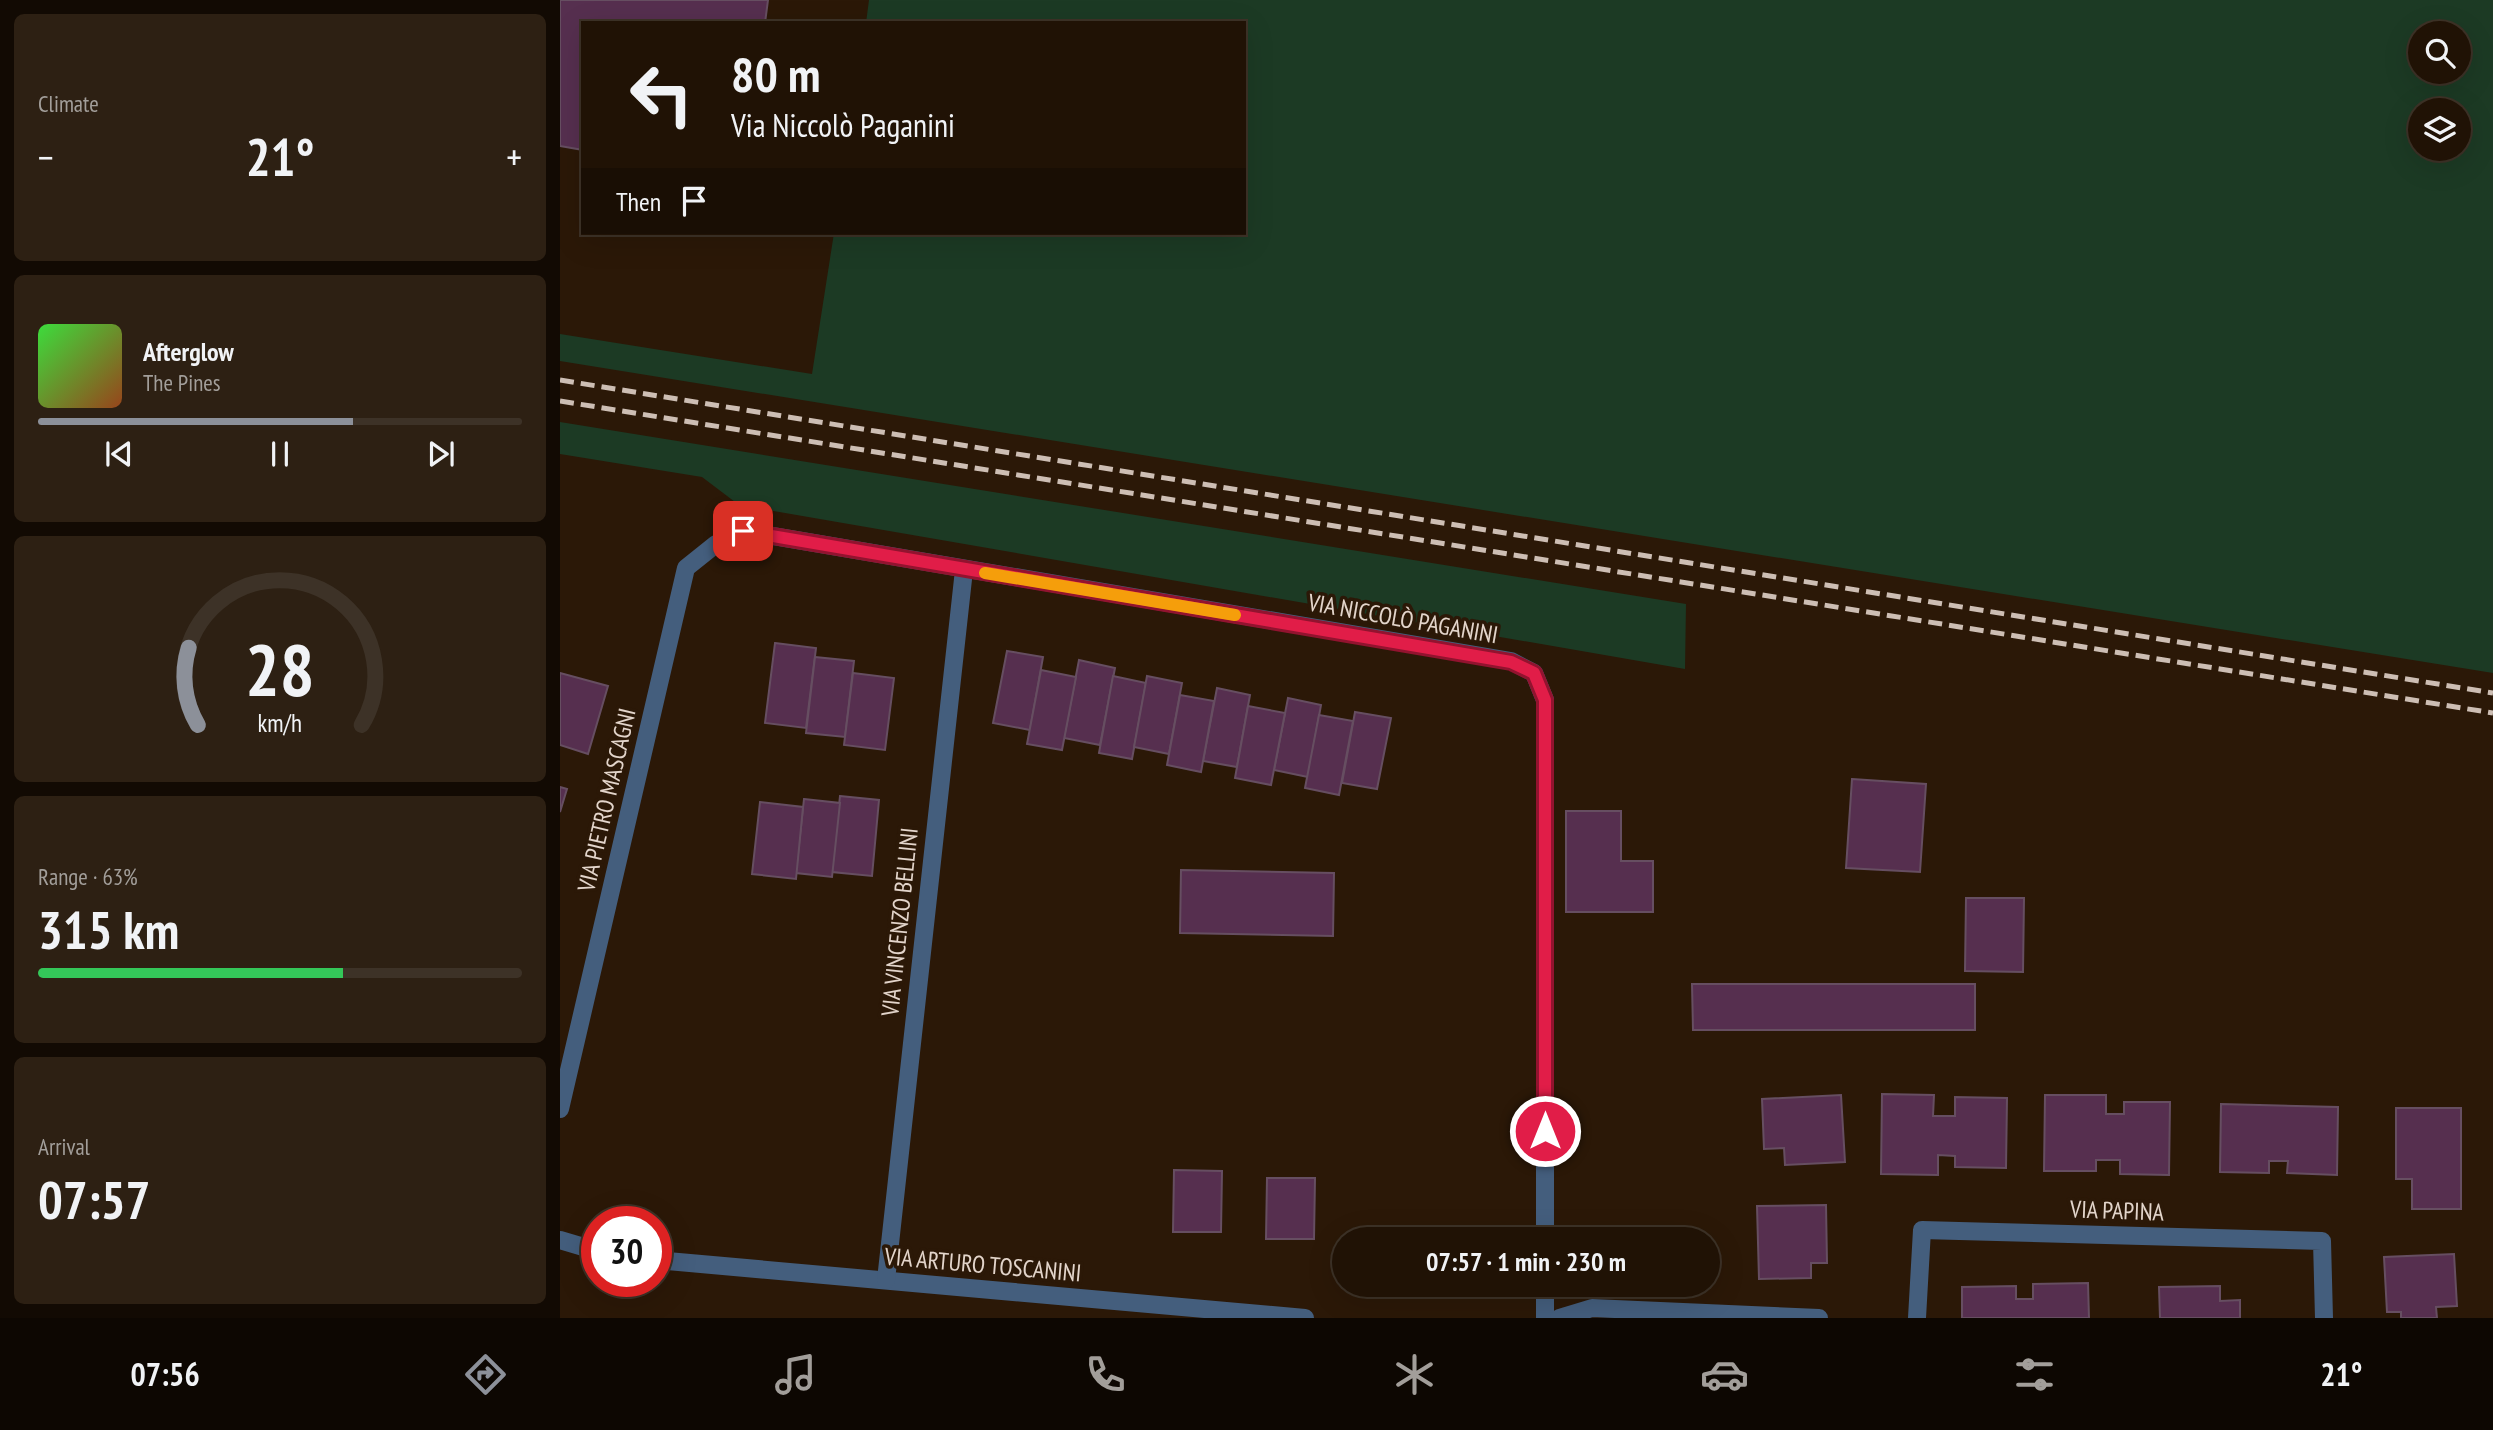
<!DOCTYPE html>
<meta charset="utf-8">
<style>
:root{--surface:#201205;--page:#2d2013;--text:#f1f3f6;--muted:#a29e9a;--line:#3d3227;--accent:#8c9099}
body{margin:0;font-family:"PT Sans Narrow",sans-serif;background:var(--page);color:var(--text);height:100vh;display:flex;flex-direction:column;font-size:26px;white-space:nowrap}
*{box-sizing:border-box;margin:0}
p{font-size:23px;color:var(--muted)}
.icon{flex:none;width:38px;height:38px;fill:none;stroke:currentColor;stroke-width:2;stroke-linecap:round;stroke-linejoin:round}
.map{position:relative;flex:1;overflow:hidden}
.side{display:flex;flex-direction:column;gap:14px;padding:14px;background:#120a03;width:560px}
.side>*{flex:none}
.top-card{position:absolute;left:21px;top:21px;width:665px;height:214px;border-radius:0px;box-shadow:0 7px 28px #0002,0 0 0 2px var(--line);background:#201205;color:var(--text);overflow:hidden}
.tools{position:absolute;left:1848px;top:21px;display:grid;gap:14px}
.tools a{display:grid;place-items:center;width:63px;height:63px;border-radius:50%;background:var(--surface);box-shadow:0 7px 28px #0002,0 0 0 2px var(--line);font-size:35px}
.speed{position:absolute;left:21px;top:1206px;display:flex;gap:14px;font-size:35px;font-weight:700;text-align:center}
.speed>*{display:grid;place-content:center;width:91px;height:91px;border-radius:50%;background:var(--surface);box-shadow:0 7px 28px #0002,0 0 0 2px var(--line);line-height:1}
.speed .limit{border:10px solid #d22;background:#fff;color:#111}
.pin{position:absolute;display:grid;place-items:center;width:60px;height:60px;color:#fff;margin:-30px;border-radius:14px;box-shadow:0 4px 10px #0006}
.me{position:absolute;width:77px;margin:-38px;rotate:0deg;stroke-linejoin:round;filter:drop-shadow(0 0 5px #0008)}
.turn{display:flex;align-items:center;gap:24px;height:147px;padding:0 35px;font-size:32px}
.turn .icon{width:91px;height:91px;stroke-width:2.5}
.turn b{display:block;font-size:49px;line-height:60px}
.then{display:flex;align-items:center;height:66px;padding:0 35px;background:#0003;gap:14px;font-size:26px}
.big{font-size:52px;font-weight:700;line-height:1.1}
.side .tile{flex:1;display:flex;flex-direction:column;justify-content:center;gap:10px;min-width:0;padding:0 24px;border-radius:10px;background:var(--page)}
.side .dial{align-items:center;gap:0}
.dial svg{height:182px;overflow:visible;fill:none;stroke:var(--line);stroke-width:7;stroke-linecap:round;text-anchor:middle}
.dial text{fill:var(--text);stroke:none}
.song{display:flex;align-items:center;gap:21px}
.cover{width:84px;height:84px;border-radius:10px;background:linear-gradient(135deg,hsl(120 70% 55%),hsl(20 70% 35%))}
.played{height:7px;border-radius:4px;background:linear-gradient(90deg,var(--accent) 65%,var(--line) 65%)}
.keys{display:flex;justify-content:space-around;direction:ltr}
.heat{display:flex;justify-content:space-between;align-items:center;font-size:38px;direction:ltr}
.charge{height:10px;border-radius:5px;background:linear-gradient(90deg,#34c759 63%,var(--line) 0)}
.trip{position:absolute;left:772px;top:1227px;width:388px;height:70px;border-radius:35px;background:var(--surface);box-shadow:0 7px 28px #0002,0 0 0 2px var(--line);font-weight:700;line-height:70px;text-align:center}
.menu{display:flex;height:112px;justify-content:space-around;align-items:center;background:#0d0702;color:var(--muted)}
.menu .icon{width:49px;height:49px}
.menu .selected{color:var(--accent)}
.menu b{font-size:32px;color:var(--text)}
main{display:flex;flex:1;min-height:0}
.map>svg:first-child{display:block}
</style>
<main>
<section class="side">
<div class="tile"><p>Climate</p>
<div class="heat"><a>−</a><b class="big">21°</b><a>+</a></div>
</div>
<div class="tile">
<div class="song"><i class="cover"></i><div><b>Afterglow</b><p>The Pines</p></div></div>
<div class="played"></div>
<div class="keys"><svg class="icon" aria-label="previous" viewBox="0 0 24 24"><path d="M18 5L8 12l10 7zM5 5v14"/></svg><svg class="icon" aria-label="pause" viewBox="0 0 24 24"><path d="M8 5v14M16 5v14"/></svg><svg class="icon" aria-label="next" viewBox="0 0 24 24"><path d="M6 5l10 7-10 7zM19 5v14"/></svg></div>
</div>
<div class="tile dial"><svg viewBox="0 0 100 80">
<path d="M14 69A42 42 0 1 1 86 69"/>
<path d="M14 69A42 42 0 0 1 10 35" stroke="#8c9099"/>
<text x="50" y="56" font-size="32" font-weight="700">28</text>
<text x="50" y="72" font-size="11">km/h</text>
</svg></div>
<div class="tile"><p>Range · 63%</p><b class="big">315 km</b><div class="charge"></div></div>
<div class="tile"><p>Arrival</p><b class="big">07:57</b></div>
</section>
<div class="map">
<svg width="1933" height="1318" viewBox="0 0 1933 1318">
<rect width="100%" height="100%" fill="#2b1807"/>
<!-- green -->
<g fill="#1c3a24" fill-rule="evenodd">
<path d="M309 0H1933V673L0 361V334L252 374 274 233H684V23H306ZM1860 33H1899V72H1860ZM1860 110H1899V149H1860Z"/>
<path d="M0 422 1126 604 1125 669 179 505 142 477 0 454Z"/>
</g>
<!-- building -->
<g fill="#562f4f" stroke="#664e61" stroke-width="2">
<path d="M0 0H208L205 23H23V150L0 146Z"/>
<path d="M215 643 256 648 246 728 205 723Z"/>
<path d="M447 651 483 657 470 730 433 723Z"/>
<path d="M255 657 294 661 285 737 246 733Z"/>
<path d="M519 660 555 668 540 745 504 738Z"/>
<path d="M481 670 516 677 502 750 467 744Z"/>
<path d="M0 673 48 686 28 754 0 745Z"/>
<path d="M293 673 334 678 325 750 284 745Z"/>
<path d="M553 676 586 683 572 759 539 753Z"/>
<path d="M587 676 622 683 609 754 574 747Z"/>
<path d="M657 688 690 695 677 767 643 761Z"/>
<path d="M620 695 654 701 641 772 607 765Z"/>
<path d="M728 698 761 705 748 777 714 770Z"/>
<path d="M688 706 725 713 711 785 675 778Z"/>
<path d="M795 712 831 718 817 789 782 783Z"/>
<path d="M759 715 793 721 779 795 745 788Z"/>
<path d="M1292 779 1366 784 1360 872 1286 868Z"/>
<path d="M0 787 7 789 0 812Z"/>
<path d="M280 796 319 800 312 876 272 872Z"/>
<path d="M244 799 280 803 272 877 236 873Z"/>
<path d="M200 802 243 807 236 879 192 874Z"/>
<path d="M1006 811H1061V861H1093V912H1006Z"/>
<path d="M621 870 774 873 773 936 620 933Z"/>
<path d="M1406 898H1464L1463 972 1405 971Z"/>
<path d="M1132 984H1415V1030H1133Z"/>
<path d="M1322 1094 1374 1095 1373 1116H1395V1097L1447 1098 1446 1168 1395 1167V1156L1378 1155V1175L1321 1174Z"/>
<path d="M1281 1095 1285 1162 1225 1165 1224 1148 1204 1149 1202 1099Z"/>
<path d="M1485 1095H1546V1114H1564V1102H1610L1609 1175 1560 1174V1160H1536V1171H1484Z"/>
<path d="M1661 1104 1778 1107 1777 1175 1727 1173 1728 1161H1709V1173L1660 1172Z"/>
<path d="M1836 1108H1901V1209H1852V1179H1836Z"/>
<path d="M614 1170 662 1171 661 1232H613Z"/>
<path d="M707 1178H755L754 1239H706Z"/>
<path d="M1266 1205 1267 1263H1251V1278L1199 1279 1197 1206Z"/>
<path d="M1894 1254 1897 1306 1876 1307 1877 1318H1841V1312H1827L1824 1257Z"/>
<path d="M1528 1283 1529 1318H1402V1287L1456 1286V1299H1473V1284Z"/>
<path d="M1660 1286V1301L1680 1300V1318H1600L1599 1287Z"/>
</g>
<g fill="none" stroke-linecap="round" stroke-linejoin="round">
<!-- minor -->
<g stroke="#445e7d" stroke-width="18">
<path d="M0 1109 126 568 156 544 183 531 951 661 974 673 985 700V1239"/>
<path d="M0 1240 37 1251"/>
<path d="M96 1260 745 1318"/>
<path d="M326 1280 404 570"/>
<path d="M985 1318V1284"/>
<path d="M999 1318 1032 1308 1259 1318"/>
<path d="M1357 1318 1362 1230 1762 1241 1764 1318"/>
</g>
<!-- rail -->
<g stroke="#cdbeb4" stroke-width="5" stroke-dasharray="14 7" stroke-linecap="butt">
<path d="M0 380 1933 693"/>
<path d="M0 401 1933 713"/>
</g>
</g>
<g fill="none" stroke-linecap="round" stroke-linejoin="round">
<defs>
<path id="route" d="M183 531 951 662 974 673 985 700V1131"/>
</defs>
<!-- route casing -->
<use href="#route" stroke="#92132f" stroke-width="18"/>
<!-- route -->
<use href="#route" stroke="#e11d48" stroke-width="12"/>
<!-- slow -->
<path stroke="#f59e0b" stroke-width="12" d="M425 573 675 615"/>
</g>
<g text-anchor="middle" stroke-width="7" stroke-linejoin="round" paint-order="stroke">
<!-- street labels -->
<g font-size="24" fill="#e3d5cb" stroke="#2b1807">
<text transform="translate(843 619) rotate(10)" y="8">VIA NICCOLÒ PAGANINI</text>
<text transform="translate(47 800) rotate(-77)" y="8">VIA PIETRO MASCAGNI</text>
<text transform="translate(340 922) rotate(-84)" y="8">VIA VINCENZO BELLINI</text>
<text transform="translate(1557 1211) rotate(2)" y="8">VIA PAPINA</text>
<text transform="translate(423 1265) rotate(5)" y="8">VIA ARTURO TOSCANINI</text>
</g>
</g>
</svg>
<div class="tools">
<a><svg class="icon" aria-label="search" viewBox="0 0 24 24"><circle cx="10" cy="10" r="6"/><path d="M15 15l6 6"/></svg></a>
<a><svg class="icon" aria-label="layers" viewBox="0 0 24 24"><path d="M12 4l9 5-9 5-9-5zM3 14l9 5 9-5"/></svg></a>
</div>
<div class="speed"><div class="limit">30</div></div>
<div class="pin" style="left:183px;top:531px;background:#d93025"><svg class="icon" aria-label="arrive" viewBox="0 0 24 24"><path d="M6 21V4h12l-3 4 3 4H6"/></svg></div>
<svg class="me" style="left:985px;top:1131px" viewBox="-20 -20 40 40"><circle r="17" fill="#e11d48" stroke="#fff" stroke-width="3"/><path d="M0-11L8 9 0 5-8 9z" fill="#fff"/></svg>
<div class="trip">07:57 · 1 min · 230 m</div>
<div class="top-card">
<div class="turn"><svg class="icon" aria-label="left" viewBox="0 0 24 24"><path d="M17 20v-9H6M10 6l-5 5 5 5"/></svg><div><b>80 m</b>Via Niccolò Paganini</div></div>
<div class="then">Then<svg class="icon" aria-label="arrive" viewBox="0 0 24 24"><path d="M6 21V4h12l-3 4 3 4H6"/></svg></div>
</div>
</div>
</main>
<nav class="menu">
<b>07:56</b>
<svg class="icon selected" aria-label="directions" viewBox="0 0 24 24"><path d="M12 3l9 9-9 9-9-9zM9 14v-3h6M13 9l2 2-2 2"/></svg>
<svg class="icon" aria-label="music" viewBox="0 0 24 24"><path d="M9 18V5l10-2v13"/><circle cx="6" cy="18" r="3"/><circle cx="16" cy="16" r="3"/></svg>
<svg class="icon" aria-label="phone" viewBox="0 0 24 24"><path d="M5 4h4l2 5-3 2q2 4 5 5l2-3 5 2v4C11 20 4 13 5 4z"/></svg>
<svg class="icon" aria-label="climate" viewBox="0 0 24 24"><path d="M12 3v18M4 7l16 10M4 17L20 7"/></svg>
<svg class="icon" aria-label="car" viewBox="0 0 24 24"><path d="M5 17H2v-5l4-1 3-4h7l3 4 3 1v5h-3M9 17h6M6 11h13"/><circle cx="7" cy="17" r="2"/><circle cx="17" cy="17" r="2"/></svg>
<svg class="icon" aria-label="filters" viewBox="0 0 24 24"><path d="M4 7h16M4 17h16"/><circle cx="9" cy="7" r="2"/><circle cx="15" cy="17" r="2"/></svg>
<b>21°</b>
</nav>
